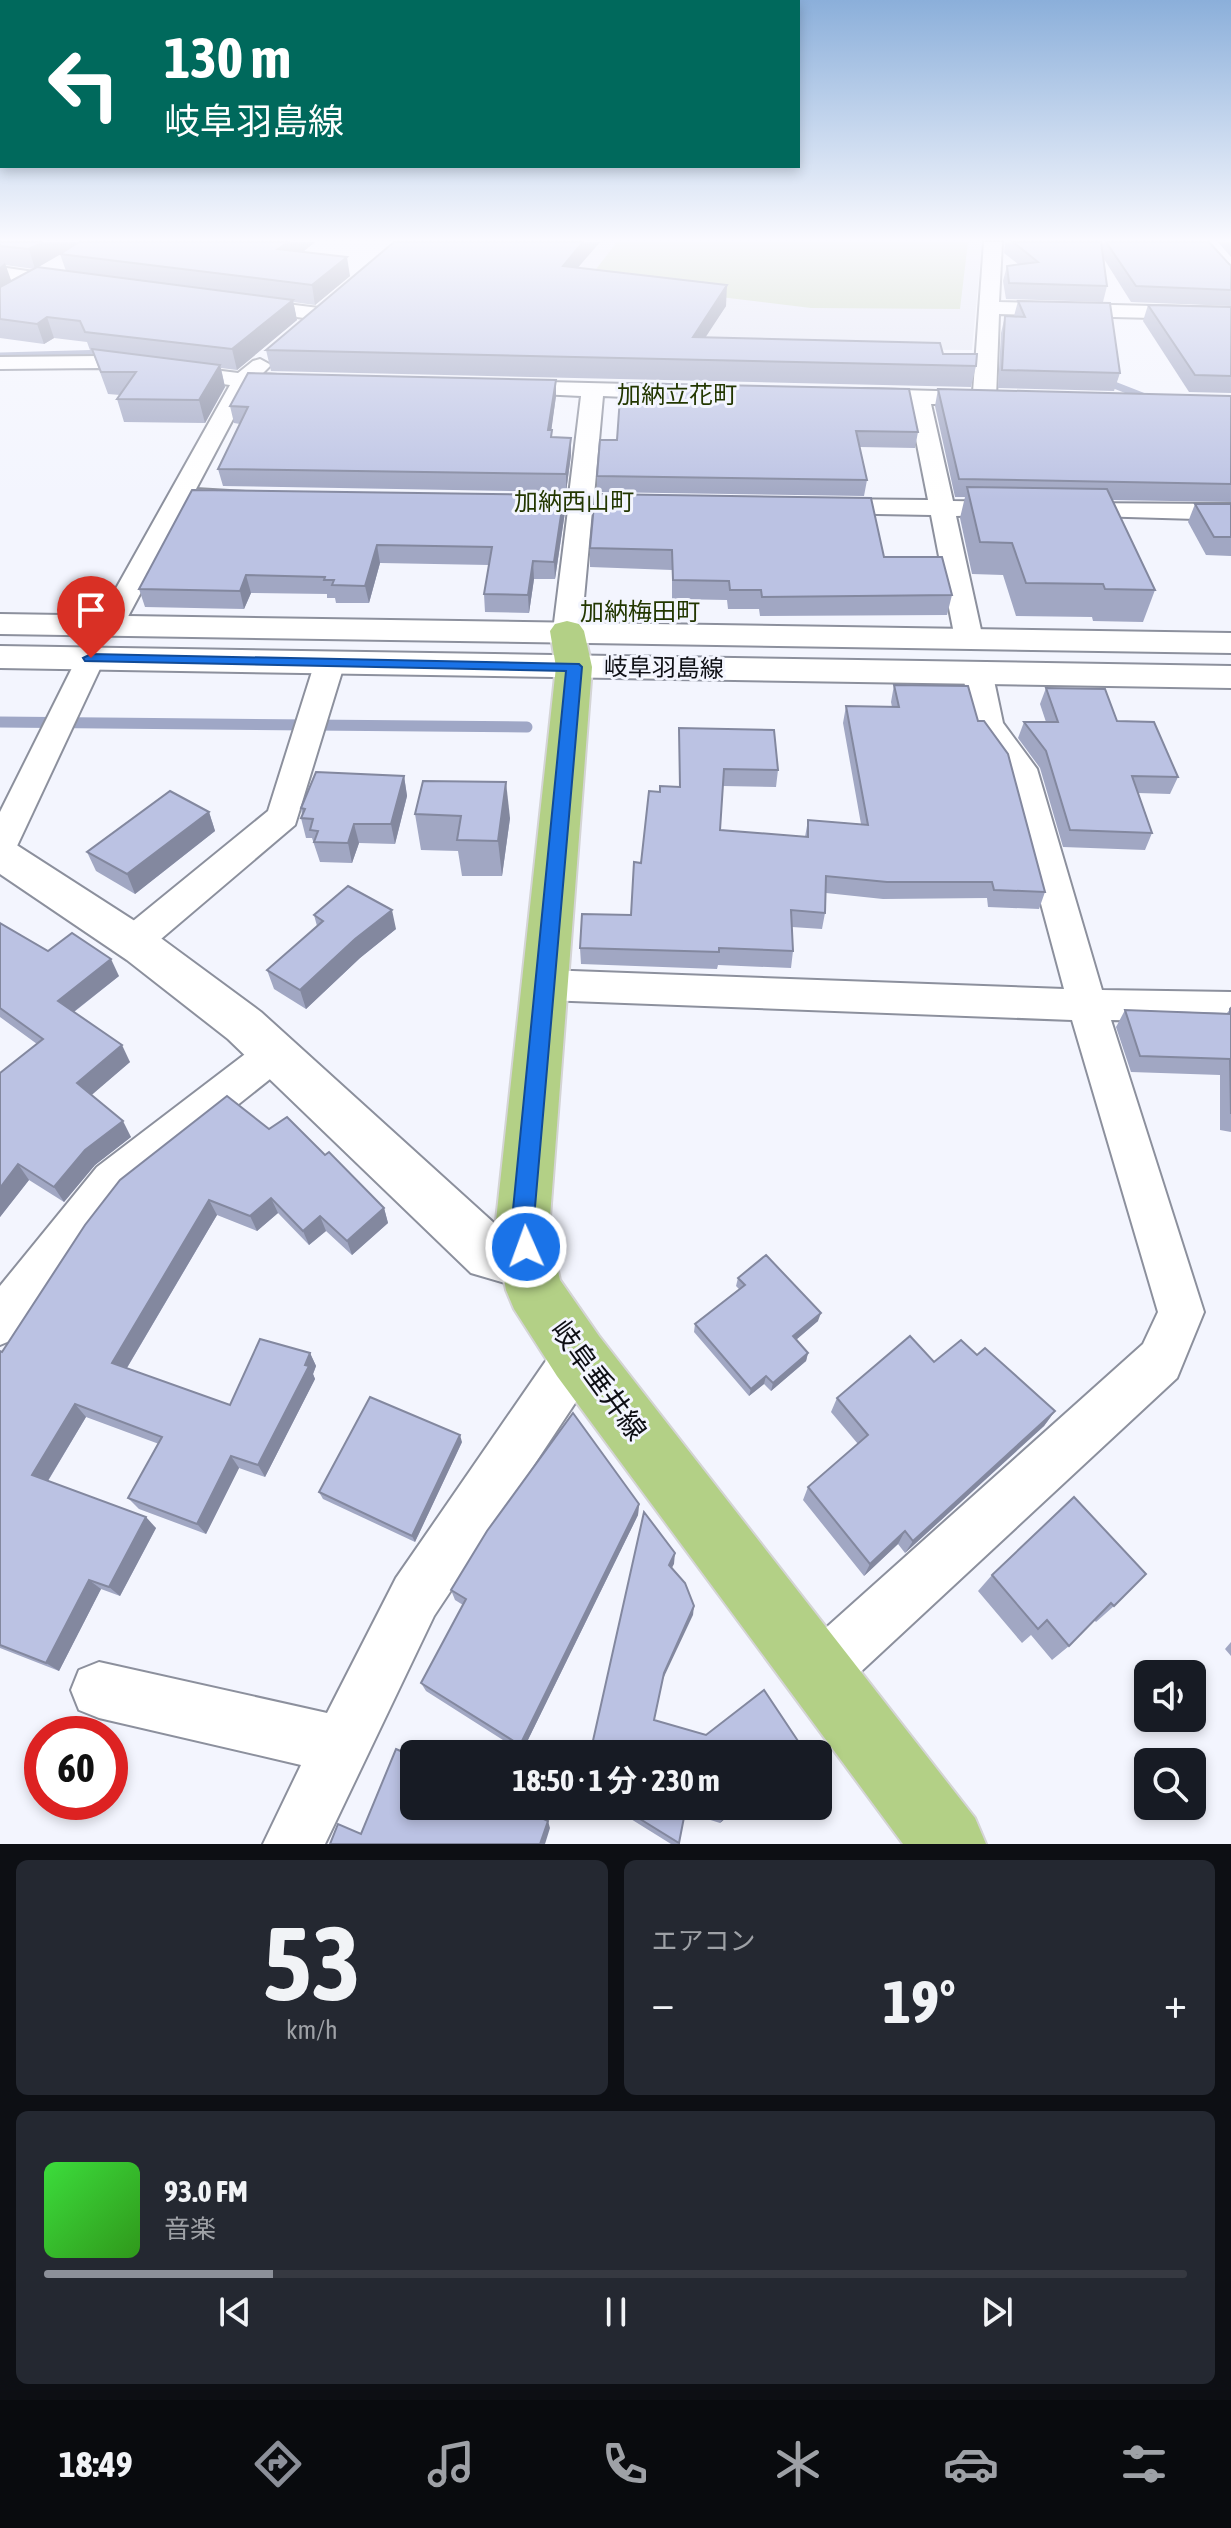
<!DOCTYPE html>
<html lang="ja">
<meta charset="utf-8">
<style>
:root{--surface:#171b24;--page:#242831;--text:#f1f3f6;--muted:#9ea1a6;--line:#363941;--accent:#8c9099}
body{margin:0;font-family:"Asap Condensed","Noto Sans JP",sans-serif;background:var(--page);color:var(--text);height:100vh;display:flex;flex-direction:column;font-size:30px;white-space:nowrap}
*{box-sizing:border-box;margin:0}
p{font-size:26px;color:var(--muted)}
.icon{flex:none;width:44px;height:44px;fill:none;stroke:currentColor;stroke-width:2;stroke-linecap:round;stroke-linejoin:round}
.map{position:relative;height:1844px;overflow:hidden}
.sheet{display:flex;flex-direction:column;gap:16px;padding:16px;background:#0d0f14;flex:1}
.sheet>*{flex:none}
.top-card{position:absolute;left:0px;top:0px;width:800px;height:168px;box-shadow:0 4px 12px #0003;background:#00695c;color:#fff;overflow:hidden}
.buttons{position:absolute;left:1134px;top:1660px;display:grid;gap:16px}
.buttons a{display:grid;place-items:center;width:72px;height:72px;border-radius:12px;background:var(--surface);box-shadow:0 4px 12px #0003;font-size:40px}
.speed{position:absolute;left:24px;top:1716px;display:flex;gap:16px;font-size:40px;font-weight:700;text-align:center}
.speed>*{display:grid;place-content:center;width:104px;height:104px;border-radius:50%;background:var(--surface);box-shadow:0 4px 12px #0003;line-height:1}
.speed .limit{border:12px solid #d22;background:#fff;color:#111}
.pin{position:absolute;display:grid;place-items:center;width:68px;height:68px;color:#fff;margin:-82px -34px;border-radius:50% 50% 50% 0;rotate:-45deg;box-shadow:0 0 8px #0007}
.pin .icon{rotate:45deg}
.me{position:absolute;width:88px;margin:-44px;rotate:358deg;stroke-linejoin:round;filter:drop-shadow(0 0 6px #0008)}
.turn{display:flex;align-items:center;gap:28px;height:168px;padding:0 32px;font-size:36px}
.turn .icon{width:104px;height:104px;stroke-width:2.5}
.turn b{display:block;font-size:56px;line-height:68px}
.big{font-size:60px;font-weight:700;line-height:1.1}
.sheet .tile{flex:1;display:flex;flex-direction:column;justify-content:center;gap:12px;min-width:0;padding:0 28px;border-radius:12px;background:var(--page)}
.sheet .dial{align-items:center;gap:0}
.dial b{font-size:104px;line-height:1}
.song{display:flex;align-items:center;gap:24px}
.cover{width:96px;height:96px;border-radius:12px;background:linear-gradient(135deg,hsl(120 70% 55%),hsl(110 70% 35%))}
.played{height:8px;border-radius:4px;background:linear-gradient(90deg,var(--accent) 20%,var(--line) 20%)}
.keys{display:flex;justify-content:space-around;direction:ltr}
.heat{display:flex;justify-content:space-between;align-items:center;font-size:44px;direction:ltr}
.sheet .tiles{flex:1;display:grid;gap:16px;grid-template-columns:1fr 1fr}
.tile:last-child{grid-column:span 2}
.trip{position:absolute;left:400px;top:1740px;width:432px;height:80px;border-radius:12px;background:var(--surface);box-shadow:0 4px 12px #0003;font-weight:700;line-height:80px;text-align:center}
.menu{display:flex;height:128px;justify-content:space-around;align-items:center;background:#090b0e;color:var(--muted)}
.menu .icon{width:56px;height:56px}
.menu .current{color:var(--accent)}
.menu b{font-size:36px;color:var(--text)}
.map>svg:first-child{display:block}
</style>
<div class="map">
<svg width="1231" height="1844" viewBox="0 0 1231 1844">
<rect width="100%" height="100%" fill="#f3f5fe"/>
<!-- built -->
<path fill="#e2e5f2" d="M416 242H982L972 350 299 345Z"/>
<!-- green -->
<path fill="#c6d4b7" d="M617 242H968L960 309 811 308 587 281Z"/>
<g fill="none" stroke-linecap="round" stroke-linejoin="round">
<!-- stream-far1 -->
<g stroke="#9fa7c6" stroke-width="7">
<path d="M0 356 109 353"/>
<path d="M1104 381 1150 399"/>
</g>
<!-- stream -->
<path stroke="#9fa7c6" stroke-width="11" d="M0 722 527 727"/>
<defs>
<g id="minor">
<path d="M984 242H1002L999 302 1231 308V320L999 314 996 399 993 404H931L953 501 1009 502 1018 504 1021 509 1018 514 956 516 983 639 979 645 969 648 959 645 955 639 931 515 824 513 815 511 812 506 815 501 824 499 928 500 909 404 864 403 853 396 864 389 973 392Z"/>
<path d="M0 267 68 277 77 283 68 289 0 279Z"/>
<path d="M245 299 319 308 329 314 319 320 238 309 235 305Z"/>
<path d="M100 356 238 373 253 361 260 359 271 365 262 374 293 376 304 382 293 388 250 387 196 489 246 492 249 497 246 502 188 504 123 626 119 632 109 634 99 632 95 626 230 385 100 368 0 369V357Z"/>
<path d="M508 381 669 385 680 392 669 399 603 396 594 496 654 499 657 504 654 509 592 511 581 631 577 637 567 639 557 637 553 631 568 510 507 507 504 502 507 497 569 495 581 396 500 392 497 387 500 382Z"/>
<path d="M1068 503 1231 504V520L1059 515 1056 510 1059 505Z"/>
<path d="M91 649 101 652 105 658 17 846 12 854 0 858V812L77 658 81 652Z"/>
<path d="M330 653 340 656 345 662 295 825 148 950 135 954 122 950 117 940 122 930 268 811 315 662 320 656Z"/>
<path d="M977 662 987 665 992 671 1003 723 1037 769 1102 990 1231 992V1022L1111 1020 1204 1312 1177 1378 840 1691 820 1699 800 1691 792 1671 800 1651 1143 1344 1158 1312 1072 1020 545 1000 532 995 526 985 532 975 545 970 1064 989 1005 770 973 724 962 671 967 665Z"/>
<path d="M275 1037 289 1042 295 1053 289 1064 127 1193 17 1338 0 1345V1286L97 1167 261 1042Z"/>
<path d="M578 1333 595 1339 602 1356 595 1373 434 1616 325 1844H263L301 1765 99 1718 79 1710 71 1690 79 1670 99 1662 327 1713 396 1578 561 1339Z"/>
</g>
<path id="tertiary" d="M0 839 15 844 158 936 261 1012 505 1233 549 1246 557 1264 549 1282 529 1290 471 1273 228 1039 127 960 0 874Z"/>
<g id="secondary">
<path d="M0 614 1231 633V653L0 634Z"/>
<path d="M0 646 1231 666V688L0 668Z"/>
</g>
<path id="primary" d="M567 621 579 624 584 631 592 667 549 1230 560 1280 599 1336 975 1818 986 1844H903L557 1376 514 1309 506 1290 495 1230 556 667 550 631 555 624Z"/>
</defs>
<!-- minor casing -->
<use href="#minor" stroke="#8c909d" stroke-width="4"/>
<!-- tertiary casing -->
<use href="#tertiary" stroke="#8c909d" stroke-width="4"/>
<!-- secondary casing -->
<use href="#secondary" stroke="#8c909d" stroke-width="4"/>
<!-- primary casing -->
<use href="#primary" stroke="#d4d4d5" stroke-width="4"/>
<!-- minor -->
<use href="#minor" fill="#fff" fill-rule="evenodd"/>
<!-- tertiary -->
<use href="#tertiary" fill="#fff" fill-rule="evenodd"/>
<!-- secondary -->
<use href="#secondary" fill="#fff" fill-rule="evenodd"/>
<!-- primary -->
<use href="#primary" fill="#b3d086" fill-rule="evenodd"/>
</g>
<!-- wall -->
<g fill="#a1a7c3" fill-rule="evenodd">
<path d="M0 242H315L303 252 350 276 315 305 293 302 297 320 237 370 221 368 225 387 205 423 124 422 117 399 120 395 108 394 93 353H91L87 342 54 338 44 344 0 338ZM60 254 66 271 38 267ZM5 265 27 268 34 269 11 281Z"/>
<path d="M394 242H600L578 267 726 306 705 337 943 354 976 366 971 387 271 371 266 350Z"/>
<path d="M1005 242H1209L1229 264 1231 265V306L1131 302 1104 259 1107 286 1103 302 1006 299 1003 281 1007 266 1018 264 1004 253Z"/>
<path d="M1218 242H1231V257Z"/>
<path d="M1018 301 1120 373 1114 391 998 388 1001 333 1005 316H1014Z"/>
<path d="M1148 305 1231 307V393L1189 392 1143 321Z"/>
<path d="M621 383 918 432 915 448 860 447 867 480 864 496 597 492V476L617 440Z"/>
<path d="M938 389 1231 396V502L1112 500 1155 590 1143 622 1093 621 1092 617 1016 616 1003 575 972 574 960 518 965 497H955L935 406Z"/>
<path d="M556 396 551 430 552 437 571 438V455L566 492 223 486 218 469 240 424 234 423 230 406Z"/>
<path d="M1195 504H1231V556L1206 555 1188 522Z"/>
<path d="M565 512 555 579H534L529 613 485 612 484 594 489 565 380 563 369 603H336L335 598H327V594L251 593 244 609 145 607 139 589Z"/>
<path d="M590 548 884 557 952 595 947 615 760 616 759 609H728L727 600 672 599V570L590 567Z"/>
<path d="M894 685 978 721 1045 892 1039 909 988 907 987 898 883 899 826 893 825 913 822 929 792 927 793 951 791 968 718 965 717 969 581 964 580 948 631 915 641 863 660 792 679 787V728L778 770 776 787 723 786 720 830 805 837 808 820 861 824 843 723 846 706 892 707 891 702Z"/>
<path d="M1046 688 1117 721 1178 777 1170 794 1138 793 1152 833 1145 850 1063 847 1040 768 1018 738 1024 722H1046L1040 704Z"/>
<path d="M404 776 407 796 395 844 359 843 352 863 320 862 312 838H306L301 818 302 815 301 808Z"/>
<path d="M423 781 510 818 502 876H462L458 851 421 850 415 814Z"/>
<path d="M209 812 215 831 135 894 96 871 87 852Z"/>
<path d="M314 915 396 929 360 958 306 1009 274 989 267 970 317 926Z"/>
<path d="M0 923 48 951 119 976 74 1012 130 1062 91 1095 131 1137 95 1165 64 1202 29 1180 0 1217V1073L37 1044 0 1017Z"/>
<path d="M1231 1008V1132L1220 1130V1075L1131 1072 1116 1027 1125 1010 1227 1013Z"/>
<path d="M269 1129 325 1155 384 1208 388 1223 352 1255 326 1231 309 1245 278 1213 257 1231 217 1215 127 1368 230 1405 310 1353 316 1366 313 1374 315 1379 265 1477 239 1468 206 1534 139 1509 128 1498 159 1444 86 1417 48 1481 156 1528 120 1596 101 1589 59 1671 0 1648V1351L2 1352Z"/>
<path d="M738 1278 818 1321 796 1340 808 1353 806 1361 771 1391 764 1384 749 1396 694 1332 695 1324 739 1289 736 1286Z"/>
<path d="M934 1362 1055 1411 1044 1426 905 1553 898 1544 864 1576 803 1500 808 1487 858 1444 831 1412 837 1398Z"/>
<path d="M462 1442 415 1542 323 1499 319 1492Z"/>
<path d="M1074 1497 1114 1606 1096 1622 1094 1620 1069 1646 1052 1660 1031 1635 1022 1643 978 1591 992 1575Z"/>
<path d="M639 1504 638 1515 522 1752 426 1691 421 1683 463 1605 455 1600 451 1590Z"/>
<path d="M1231 1642V1656L1225 1649Z"/>
<path d="M610 1806H740L720 1823 685 1812 678 1844H671Z"/>
</g>
<!-- shaded-wall -->
<g fill="#83889f">
<path d="M43 242H82L35 269 29 249Z"/>
<path d="M288 242H315L282 268 278 249Z"/>
<path d="M583 242H600L563 285V266Z"/>
<path d="M347 257 350 276 315 305 312 285Z"/>
<path d="M5 263 12 283 0 292V267Z"/>
<path d="M727 285 726 306 692 358 693 337Z"/>
<path d="M293 300 297 320 237 370 232 349Z"/>
<path d="M47 317 54 338 44 344 37 324Z"/>
<path d="M220 365 225 387 205 423 199 400Z"/>
<path d="M556 380V396L549 447 548 430Z"/>
<path d="M571 438V455L566 492V474Z"/>
<path d="M564 495 565 512 555 579 554 562Z"/>
<path d="M377 545 380 563 369 603 365 586Z"/>
<path d="M533 561 534 579 529 613 528 595Z"/>
<path d="M246 575 251 593 244 609 240 591Z"/>
<path d="M404 776 407 796 395 844 391 824Z"/>
<path d="M506 782 510 818 502 876 498 841Z"/>
<path d="M209 812 215 831 135 894 127 874Z"/>
<path d="M354 824 359 843 352 863 348 843Z"/>
<path d="M392 910 396 929 360 958 306 1009 300 990 355 939Z"/>
<path d="M111 959 119 976 67 1017 58 1001Z"/>
<path d="M122 1045 130 1062 87 1099 77 1083Z"/>
<path d="M123 1121 131 1137 95 1165 64 1202 54 1187 85 1150Z"/>
<path d="M18 1164 29 1180 0 1217V1188Z"/>
<path d="M271 1198 278 1213 257 1231 250 1216Z"/>
<path d="M209 1200 217 1215 122 1376 112 1363Z"/>
<path d="M384 1208 388 1223 352 1255 347 1241Z"/>
<path d="M320 1216 326 1231 309 1245 303 1231Z"/>
<path d="M821 1313 818 1321 791 1344 793 1336Z"/>
<path d="M310 1353 316 1366 313 1374 315 1379 265 1477 258 1465Z"/>
<path d="M808 1353 806 1361 771 1391 773 1383Z"/>
<path d="M766 1376 764 1384 749 1396 751 1389Z"/>
<path d="M75 1404 86 1417 44 1487 32 1475Z"/>
<path d="M1055 1411 1044 1426 905 1553 913 1541Z"/>
<path d="M460 1435 462 1442 415 1542 412 1536Z"/>
<path d="M231 1456 239 1468 206 1534 197 1524Z"/>
<path d="M639 1504 638 1515 522 1752 520 1745Z"/>
<path d="M146 1517 156 1528 120 1596 109 1587Z"/>
<path d="M905 1531 898 1544 864 1576 870 1564Z"/>
<path d="M675 1553 674 1564 668 1575 669 1565Z"/>
<path d="M89 1580 101 1589 59 1671 46 1663Z"/>
<path d="M694 1606 693 1615 662 1681 664 1673Z"/>
<path d="M737 1806H740L720 1823 723 1818Z"/>
<path d="M548 1821 550 1828 545 1844H540Z"/>
</g>
<!-- building -->
<g fill="#bbc2e3" stroke="#83889f" stroke-width="2">
<path d="M0 242H43L29 249 0 246Z"/>
<path d="M79 242H288L278 249 347 257 312 285 60 254Z"/>
<path d="M394 242H583L563 266 727 285 693 337 940 343 943 354H977L976 366 266 350Z"/>
<path d="M1013 242H1101L1107 286 1009 283 1007 266 1038 262Z"/>
<path d="M1106 242H1209L1229 264 1231 265V290L1136 286Z"/>
<path d="M37 267 293 300 232 349 85 332 80 321 47 317 37 324 0 319V287Z"/>
<path d="M1018 301 1110 303 1120 373 1002 370 1005 316 1025 317Z"/>
<path d="M1148 305 1231 307V376L1195 375Z"/>
<path d="M92 349 220 365 199 400 117 399 136 372H101Z"/>
<path d="M248 373 556 380 548 430H552L551 437 571 438 566 474 218 469 248 407 230 406Z"/>
<path d="M621 383 909 389 918 432 856 431 867 480 597 476 600 440H617Z"/>
<path d="M938 389 1231 396V484L959 479Z"/>
<path d="M967 487 1107 489 1155 590 1105 589 1103 584 1026 583 1012 543 980 542Z"/>
<path d="M192 490 564 495 554 562 533 561 528 595 484 594 492 547 377 545 365 586 332 585 334 580H324L325 577 246 575 240 591 139 589Z"/>
<path d="M595 494 871 498 884 557H942L952 595 762 597 761 590H730L729 581 673 580 672 550 590 548Z"/>
<path d="M1195 504H1231V537H1214Z"/>
<path d="M894 685 968 686 978 721H984L1008 754 1045 892 994 890 992 882H887L826 876 825 913 791 910 793 951 719 948V952L580 948 582 914 631 915 634 862 641 863 649 791 660 792V786L680 787 679 728 774 730 778 770 724 769 720 830 808 837V820L868 825 846 706 899 707Z"/>
<path d="M1046 688 1105 689 1117 721 1154 722 1178 777 1132 776 1152 833 1070 830 1046 751 1024 722H1058Z"/>
<path d="M316 772 404 776 391 824H354L348 843 314 842 318 831 310 830 313 819 301 818 305 809 301 808Z"/>
<path d="M423 781 506 782 498 841 457 840 461 816 415 814Z"/>
<path d="M170 791 209 812 127 874 87 852Z"/>
<path d="M348 886 392 910 355 939 300 990 267 970 323 921 314 915Z"/>
<path d="M0 923 48 951 72 933 111 959 58 1001 122 1045 77 1083 123 1121 85 1150 54 1187 18 1164 0 1188V1073L43 1039 0 1008Z"/>
<path d="M1231 1008V1114L1230 1059 1140 1056 1125 1010 1230 1014V1009Z"/>
<path d="M227 1096 269 1129 287 1117 325 1155 329 1152 384 1208 347 1241 320 1216 303 1231 271 1198 250 1216 209 1200 112 1363 230 1405 260 1339 310 1353 305 1365 309 1366 258 1465 231 1456 197 1524 128 1498 162 1437 75 1404 32 1475 146 1517 109 1587 89 1580 46 1663 0 1645V1351L2 1352 85 1225 120 1180Z"/>
<path d="M766 1255 821 1313 793 1336 808 1353 773 1383 766 1376 751 1389 695 1324 745 1285 738 1278Z"/>
<path d="M910 1336 934 1362 961 1340 977 1355 985 1348 1055 1411 913 1541 905 1531 870 1564 808 1487 868 1435 837 1398Z"/>
<path d="M370 1397 460 1435 412 1536 319 1492Z"/>
<path d="M573 1413 639 1504 520 1745 421 1683 466 1599 451 1590 487 1531Z"/>
<path d="M1074 1497 1146 1574 1114 1606 1111 1603 1069 1646 1047 1620 1038 1629 992 1575Z"/>
<path d="M644 1512 675 1553 669 1565 685 1583 694 1606 664 1673 654 1720 706 1735 764 1690 804 1750 799 1754H590Z"/>
<path d="M396 1749 414 1757V1806H516L548 1821 540 1844H330L338 1824 361 1834Z"/>
<path d="M619 1806H737L723 1818 686 1807 679 1843Z"/>
</g>
<!-- sky -->
<linearGradient id="sky" x2="0" y2="1"><stop stop-color="#8bafda"/><stop offset="0.48" stop-color="#fafaff"/><stop offset="1" stop-color="#fafaff" stop-opacity="0"/></linearGradient>
<rect width="1231" height="500" fill="url(#sky)"/>
<!-- route -->
<path fill="#1a73e8" stroke="#114b97" stroke-width="2" d="M91 654 579 664 582 667 533 1230 537 1247 534 1254 526 1257 518 1254 511 1230 566 671 85 661 83 658Z"/>
<g text-anchor="middle" stroke-width="6" stroke-linejoin="round" paint-order="stroke">
<!-- far-quarter labels -->
<g font-size="24" fill="#233701" stroke="#f3f5fe">
<text x="677" y="403">加納立花町</text>
<text x="574" y="510">加納西山町</text>
<text x="640" y="620">加納梅田町</text>
</g>
<!-- street labels -->
<g font-size="24" fill="#0e0f14" stroke="#f3f5fe">
<text transform="translate(664 668) rotate(1)" y="8">岐阜羽島線</text>
</g>
<!-- near-street labels -->
<g font-size="28" fill="#0e0f14" stroke="#f3f5fe">
<text transform="translate(599 1380) rotate(54)" y="10">岐阜垂井線</text>
</g>
</g>
</svg>
<div class="buttons">
<a><svg class="icon" aria-label="sound" viewBox="0 0 24 24"><path d="M4 9h4l5-4v14l-5-4H4zM17 9q2 3 0 6"/></svg></a>
<a><svg class="icon" aria-label="search" viewBox="0 0 24 24"><circle cx="10" cy="10" r="6"/><path d="M15 15l6 6"/></svg></a>
</div>
<div class="speed"><div class="limit">60</div></div>
<div class="pin" style="left:91px;top:658px;background:#d93025"><svg class="icon" aria-label="arrive" viewBox="0 0 24 24"><path d="M6 21V4h12l-3 4 3 4H6"/></svg></div>
<svg class="me" style="left:526px;top:1247px" viewBox="-20 -20 40 40"><circle r="17" fill="#1a73e8" stroke="#fff" stroke-width="3"/><path d="M0-11L8 9 0 5-8 9z" fill="#fff"/></svg>
<div class="trip">18:50 · 1 分 · 230 m</div>
<div class="top-card">
<div class="turn"><svg class="icon" aria-label="left" viewBox="0 0 24 24"><path d="M17 20v-9H6M10 6l-5 5 5 5"/></svg><div><b>130 m</b>岐阜羽島線</div></div>
</div>
</div>
<section class="sheet">
<div class="tiles">
<div class="tile dial"><b>53</b><p>km/h</p></div>
<div class="tile"><p>エアコン</p>
<div class="heat"><a>−</a><b class="big">19°</b><a>+</a></div>
</div>
<div class="tile">
<div class="song"><i class="cover"></i><div><b>93.0 FM</b><p>音楽</p></div></div>
<div class="played"></div>
<div class="keys"><svg class="icon" aria-label="previous" viewBox="0 0 24 24"><path d="M18 5L8 12l10 7zM5 5v14"/></svg><svg class="icon" aria-label="pause" viewBox="0 0 24 24"><path d="M8 5v14M16 5v14"/></svg><svg class="icon" aria-label="next" viewBox="0 0 24 24"><path d="M6 5l10 7-10 7zM19 5v14"/></svg></div>
</div>
</div>
</section>
<nav class="menu">
<b>18:49</b>
<svg class="icon current" aria-label="directions" viewBox="0 0 24 24"><path d="M12 3l9 9-9 9-9-9zM9 14v-3h6M13 9l2 2-2 2"/></svg>
<svg class="icon" aria-label="music" viewBox="0 0 24 24"><path d="M9 18V5l10-2v13"/><circle cx="6" cy="18" r="3"/><circle cx="16" cy="16" r="3"/></svg>
<svg class="icon" aria-label="phone" viewBox="0 0 24 24"><path d="M5 4h4l2 5-3 2q2 4 5 5l2-3 5 2v4C11 20 4 13 5 4z"/></svg>
<svg class="icon" aria-label="climate" viewBox="0 0 24 24"><path d="M12 3v18M4 7l16 10M4 17L20 7"/></svg>
<svg class="icon" aria-label="car" viewBox="0 0 24 24"><path d="M5 17H2v-5l4-1 3-4h7l3 4 3 1v5h-3M9 17h6M6 11h13"/><circle cx="7" cy="17" r="2"/><circle cx="17" cy="17" r="2"/></svg>
<svg class="icon" aria-label="filters" viewBox="0 0 24 24"><path d="M4 7h16M4 17h16"/><circle cx="9" cy="7" r="2"/><circle cx="15" cy="17" r="2"/></svg>
</nav>
